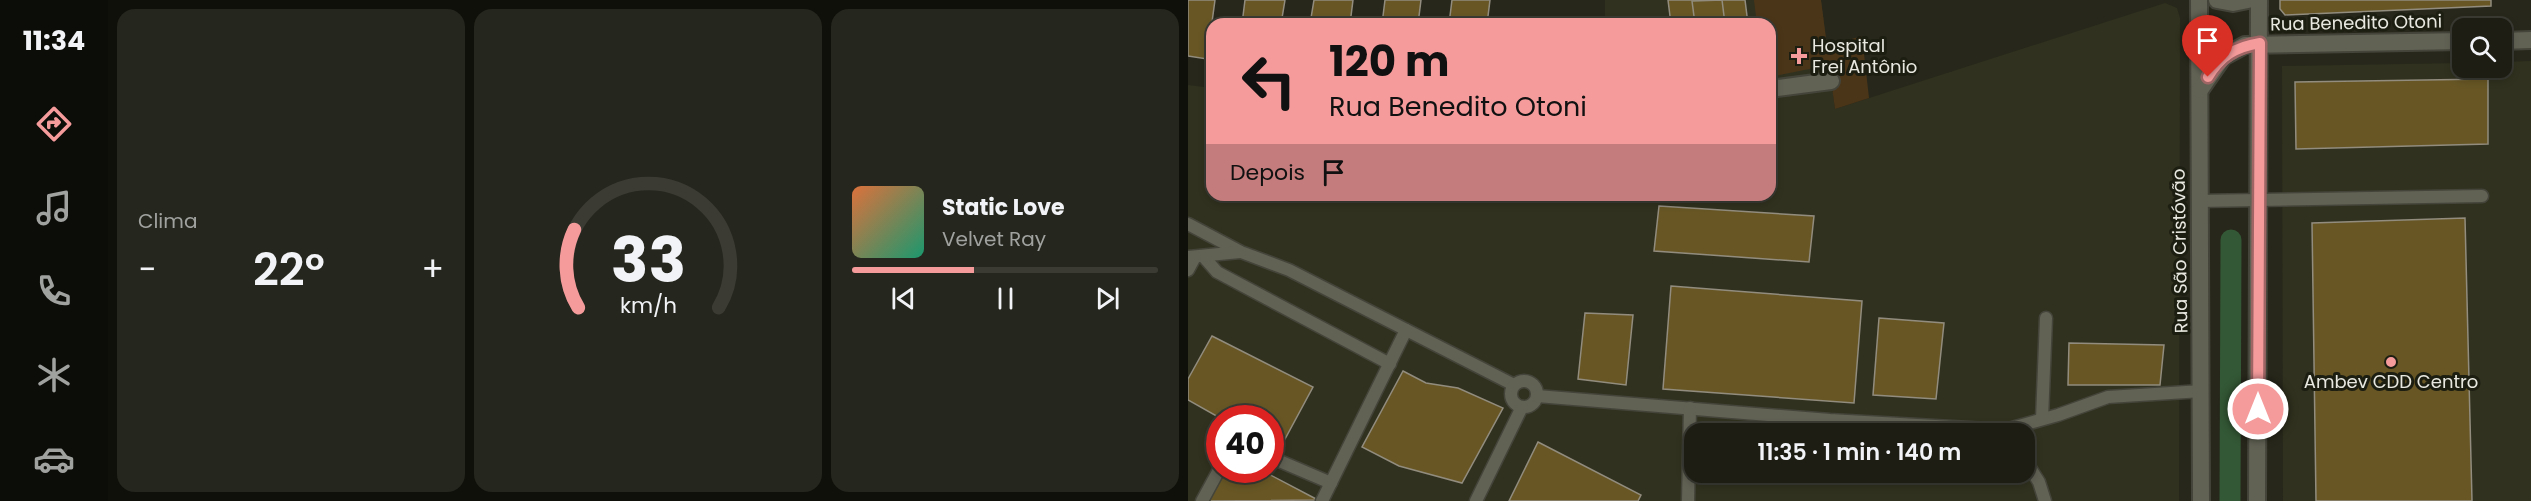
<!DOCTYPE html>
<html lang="pt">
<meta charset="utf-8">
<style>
:root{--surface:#1d1d14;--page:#25261d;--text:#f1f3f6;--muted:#a0a2a0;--line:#3b3b34;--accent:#f59b9c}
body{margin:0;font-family:Poppins,sans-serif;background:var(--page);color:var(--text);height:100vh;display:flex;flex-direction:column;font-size:22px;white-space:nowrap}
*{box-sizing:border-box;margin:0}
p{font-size:20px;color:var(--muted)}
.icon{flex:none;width:33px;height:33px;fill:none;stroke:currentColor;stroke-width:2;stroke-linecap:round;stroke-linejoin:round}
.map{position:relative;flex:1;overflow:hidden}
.side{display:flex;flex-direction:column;gap:9px;padding:9px;background:#10100b;width:1080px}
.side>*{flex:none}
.banner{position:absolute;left:18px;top:18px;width:570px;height:183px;border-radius:18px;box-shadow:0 3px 9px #0003,0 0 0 2px var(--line);background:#f59b9c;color:#111;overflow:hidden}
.buttons{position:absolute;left:1264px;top:18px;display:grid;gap:12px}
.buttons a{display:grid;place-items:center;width:60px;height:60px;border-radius:12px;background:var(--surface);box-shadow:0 3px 9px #0003,0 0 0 2px var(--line);font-size:30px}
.speed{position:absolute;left:18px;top:405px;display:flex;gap:12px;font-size:30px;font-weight:700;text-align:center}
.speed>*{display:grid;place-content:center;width:78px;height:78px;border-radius:50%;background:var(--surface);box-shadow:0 3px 9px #0003,0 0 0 2px var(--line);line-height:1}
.speed .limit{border:9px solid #d22;background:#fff;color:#111}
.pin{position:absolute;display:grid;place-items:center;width:51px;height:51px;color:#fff;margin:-62px -26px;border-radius:50% 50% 50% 0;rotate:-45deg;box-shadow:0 0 6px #0007}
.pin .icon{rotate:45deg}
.me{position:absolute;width:66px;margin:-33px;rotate:0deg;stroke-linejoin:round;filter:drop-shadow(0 0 4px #0008)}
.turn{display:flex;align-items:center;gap:21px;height:126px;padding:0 24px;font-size:27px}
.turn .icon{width:78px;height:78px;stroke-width:2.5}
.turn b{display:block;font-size:42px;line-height:51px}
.then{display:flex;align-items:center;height:57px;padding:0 24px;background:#0003;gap:12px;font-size:22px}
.big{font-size:45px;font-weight:600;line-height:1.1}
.side .card{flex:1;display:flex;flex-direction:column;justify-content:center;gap:9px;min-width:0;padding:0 21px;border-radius:18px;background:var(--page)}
.side .dial{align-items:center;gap:0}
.dial svg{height:156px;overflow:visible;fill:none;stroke:var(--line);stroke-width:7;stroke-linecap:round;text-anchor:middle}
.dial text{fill:var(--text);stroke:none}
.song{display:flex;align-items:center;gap:18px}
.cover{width:72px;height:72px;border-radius:9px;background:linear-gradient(135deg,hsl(20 70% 55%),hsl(160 70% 35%))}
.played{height:6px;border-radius:3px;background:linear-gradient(90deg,var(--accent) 40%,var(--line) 40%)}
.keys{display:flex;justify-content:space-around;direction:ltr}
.heat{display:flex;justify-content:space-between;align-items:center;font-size:33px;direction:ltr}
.side .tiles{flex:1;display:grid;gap:9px;grid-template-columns:repeat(3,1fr)}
.trip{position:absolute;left:496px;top:423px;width:351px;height:60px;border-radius:18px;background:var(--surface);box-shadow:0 3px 9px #0003,0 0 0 2px var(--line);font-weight:600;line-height:60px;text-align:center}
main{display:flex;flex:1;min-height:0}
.tabs{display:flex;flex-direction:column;width:108px;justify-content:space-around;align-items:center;background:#0c0c08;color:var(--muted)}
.tabs .icon{width:42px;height:42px}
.tabs .on{color:var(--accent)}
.tabs b{font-size:27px;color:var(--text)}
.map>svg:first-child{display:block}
</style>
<main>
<nav class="tabs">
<b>11:34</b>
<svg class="icon on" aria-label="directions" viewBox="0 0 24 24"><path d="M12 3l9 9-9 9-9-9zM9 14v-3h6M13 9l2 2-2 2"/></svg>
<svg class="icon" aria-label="music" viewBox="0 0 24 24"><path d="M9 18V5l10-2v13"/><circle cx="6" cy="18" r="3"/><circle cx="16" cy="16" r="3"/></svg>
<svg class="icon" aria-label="phone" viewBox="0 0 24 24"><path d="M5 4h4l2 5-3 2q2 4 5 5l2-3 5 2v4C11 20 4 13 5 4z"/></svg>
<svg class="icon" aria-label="climate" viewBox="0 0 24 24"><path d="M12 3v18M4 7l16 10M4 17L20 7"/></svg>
<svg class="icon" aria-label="car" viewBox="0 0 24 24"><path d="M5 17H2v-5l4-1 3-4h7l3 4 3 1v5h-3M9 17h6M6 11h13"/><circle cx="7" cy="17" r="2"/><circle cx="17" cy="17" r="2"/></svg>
</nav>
<section class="side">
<div class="tiles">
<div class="card"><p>Clima</p>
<div class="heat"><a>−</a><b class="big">22°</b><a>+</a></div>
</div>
<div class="card dial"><svg viewBox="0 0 100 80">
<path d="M14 69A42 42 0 1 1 86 69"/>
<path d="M14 69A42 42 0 0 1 12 29" stroke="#f59b9c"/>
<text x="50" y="56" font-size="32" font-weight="700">33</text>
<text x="50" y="72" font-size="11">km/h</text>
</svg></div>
<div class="card">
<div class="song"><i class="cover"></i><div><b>Static Love</b><p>Velvet Ray</p></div></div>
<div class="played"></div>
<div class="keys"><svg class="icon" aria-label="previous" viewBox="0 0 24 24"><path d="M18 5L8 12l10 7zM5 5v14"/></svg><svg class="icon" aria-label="pause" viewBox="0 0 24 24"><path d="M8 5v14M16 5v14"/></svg><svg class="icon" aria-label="next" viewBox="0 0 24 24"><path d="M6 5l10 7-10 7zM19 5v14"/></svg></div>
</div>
</div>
</section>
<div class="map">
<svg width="1343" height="501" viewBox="0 0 1343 501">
<rect width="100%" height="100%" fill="#27271b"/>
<!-- built -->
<g fill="#31311f" fill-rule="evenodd">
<path d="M417 0H633L647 109 977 3 989 8 992 18 991 501H0V85L24 88V195H582V24H417ZM32 418H82V470H32ZM507 434H837V472H507Z"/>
<path d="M1343 61V501H1095L1094 66 1275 63V68H1314V62Z"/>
</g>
<!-- green -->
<path fill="#4b3518" d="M566 0H633L639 46 674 36 681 98 647 109 641 65 582 77V24H569Z"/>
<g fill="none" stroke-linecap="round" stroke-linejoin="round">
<!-- canal -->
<path stroke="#335835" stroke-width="21" d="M1042 501 1043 240"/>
</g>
<!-- building -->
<g fill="#685725" stroke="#918c7e" stroke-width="1.5">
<path d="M0 0H27L19 59 0 56Z"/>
<path d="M57 0H97L93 24H54Z"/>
<path d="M126 0H165L162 24H122Z"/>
<path d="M197 0H233L230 24H194Z"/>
<path d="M264 0H302L299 24H261Z"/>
<path d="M480 0H557L560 24H483Z"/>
<path d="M534 0 537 24H507L504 1Z"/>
<path d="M1092 0H1303V6L1097 15 1092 9Z"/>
<path d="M1300 79V144L1108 149 1107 82Z"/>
<path d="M471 206 626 216 621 262 466 251Z"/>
<path d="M1277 218 1284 501H1128L1124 223Z"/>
<path d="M483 286 674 301 666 403 475 389Z"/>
<path d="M397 313 445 315 438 385 390 379Z"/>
<path d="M691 318 756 323 748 399 685 395Z"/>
<path d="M24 336 125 387 90 452 82 448V418H32L0 400V379Z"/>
<path d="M881 343 976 345 972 385H880Z"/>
<path d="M215 371 238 383 270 388 315 408 274 483 211 466 174 447Z"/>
<path d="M350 442 453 495 450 501H321Z"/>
<path d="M36 470H73L130 500 20 501Z"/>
</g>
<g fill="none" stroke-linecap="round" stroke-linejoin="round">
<defs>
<g id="service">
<path d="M1010 201 1294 196"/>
<path d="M0 224 53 252 101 270 326 385"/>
<path d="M15 256 29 272 202 364"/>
<path d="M0 257 52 252"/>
<path d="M0 270 7 257"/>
<circle cx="336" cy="394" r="13"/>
<path d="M349 396 642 420 817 430 870 415 920 397 1014 391"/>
<path d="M854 419 858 318"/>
<path d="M82 457 143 483"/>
<path d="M837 460 851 482 857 501"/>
<path d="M14 501 32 468"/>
<path d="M134 501 218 330"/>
<path d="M288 501 334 407"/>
<path d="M500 501 502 408"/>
</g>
<path id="pedestrian" d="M582 89 643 81"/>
<g id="tertiary">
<path d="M1011 0 1013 501"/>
<path d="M1029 0 1045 3 1060 0"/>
<path d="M1314 41 1343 40"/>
<path d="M1012 90 1035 57 1057 45 1275 41"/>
<path d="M1069 501 1071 0"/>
</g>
</defs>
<!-- service casing -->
<use href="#service" stroke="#44443a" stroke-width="15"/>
<!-- pedestrian casing -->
<use href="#pedestrian" stroke="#44443a" stroke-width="20"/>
<!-- tertiary casing -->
<use href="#tertiary" stroke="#44443a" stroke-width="20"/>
<!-- service -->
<use href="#service" stroke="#616254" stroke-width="12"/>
<!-- pedestrian -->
<use href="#pedestrian" stroke="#616254" stroke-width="16"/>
<!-- tertiary -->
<use href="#tertiary" stroke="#616254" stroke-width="16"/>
</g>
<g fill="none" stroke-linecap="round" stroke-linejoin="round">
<defs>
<path id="route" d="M1020 77C1033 56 1047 47 1072 43L1070 409"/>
</defs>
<!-- route casing -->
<use href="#route" stroke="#9f6565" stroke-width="15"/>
<!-- route -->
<use href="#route" stroke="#f59b9c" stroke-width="10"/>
</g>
<!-- markers -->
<g fill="#f59b9c" stroke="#1d1e12" stroke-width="2">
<path d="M608 47h6v6h6v6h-6v6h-6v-6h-6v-6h6z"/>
<circle cx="1203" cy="362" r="6"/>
</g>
<g text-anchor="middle" stroke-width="6" stroke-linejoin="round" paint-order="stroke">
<!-- street labels -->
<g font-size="18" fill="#e8e8e0" stroke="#1d1e12">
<text transform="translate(1168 23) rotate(-1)" y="6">Rua Benedito Otoni</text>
<text transform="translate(992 251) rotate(-91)" y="6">Rua São Cristóvão</text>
</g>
<!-- poi labels -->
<g font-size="18" fill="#e8e8e0" stroke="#1d1e12" text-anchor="start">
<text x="624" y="52">Hospital<tspan x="624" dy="21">Frei Antônio</tspan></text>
<text x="1203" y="388" text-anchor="middle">Ambev CDD Centro</text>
</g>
</g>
</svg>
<div class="buttons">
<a><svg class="icon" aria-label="search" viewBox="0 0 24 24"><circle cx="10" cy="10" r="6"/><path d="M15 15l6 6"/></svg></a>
</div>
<div class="speed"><div class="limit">40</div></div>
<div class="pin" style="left:1020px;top:77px;background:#d93025"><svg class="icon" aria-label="arrive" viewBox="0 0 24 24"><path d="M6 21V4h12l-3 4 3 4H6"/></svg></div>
<svg class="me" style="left:1070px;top:409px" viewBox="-20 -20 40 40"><circle r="17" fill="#f59b9c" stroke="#fff" stroke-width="3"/><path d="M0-11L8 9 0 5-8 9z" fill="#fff"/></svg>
<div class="trip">11:35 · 1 min · 140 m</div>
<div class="banner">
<div class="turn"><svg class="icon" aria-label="left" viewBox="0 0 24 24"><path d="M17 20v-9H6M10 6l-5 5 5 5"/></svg><div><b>120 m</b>Rua Benedito Otoni</div></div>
<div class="then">Depois<svg class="icon" aria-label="arrive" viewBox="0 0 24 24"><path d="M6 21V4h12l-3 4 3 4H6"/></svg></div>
</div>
</div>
</main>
